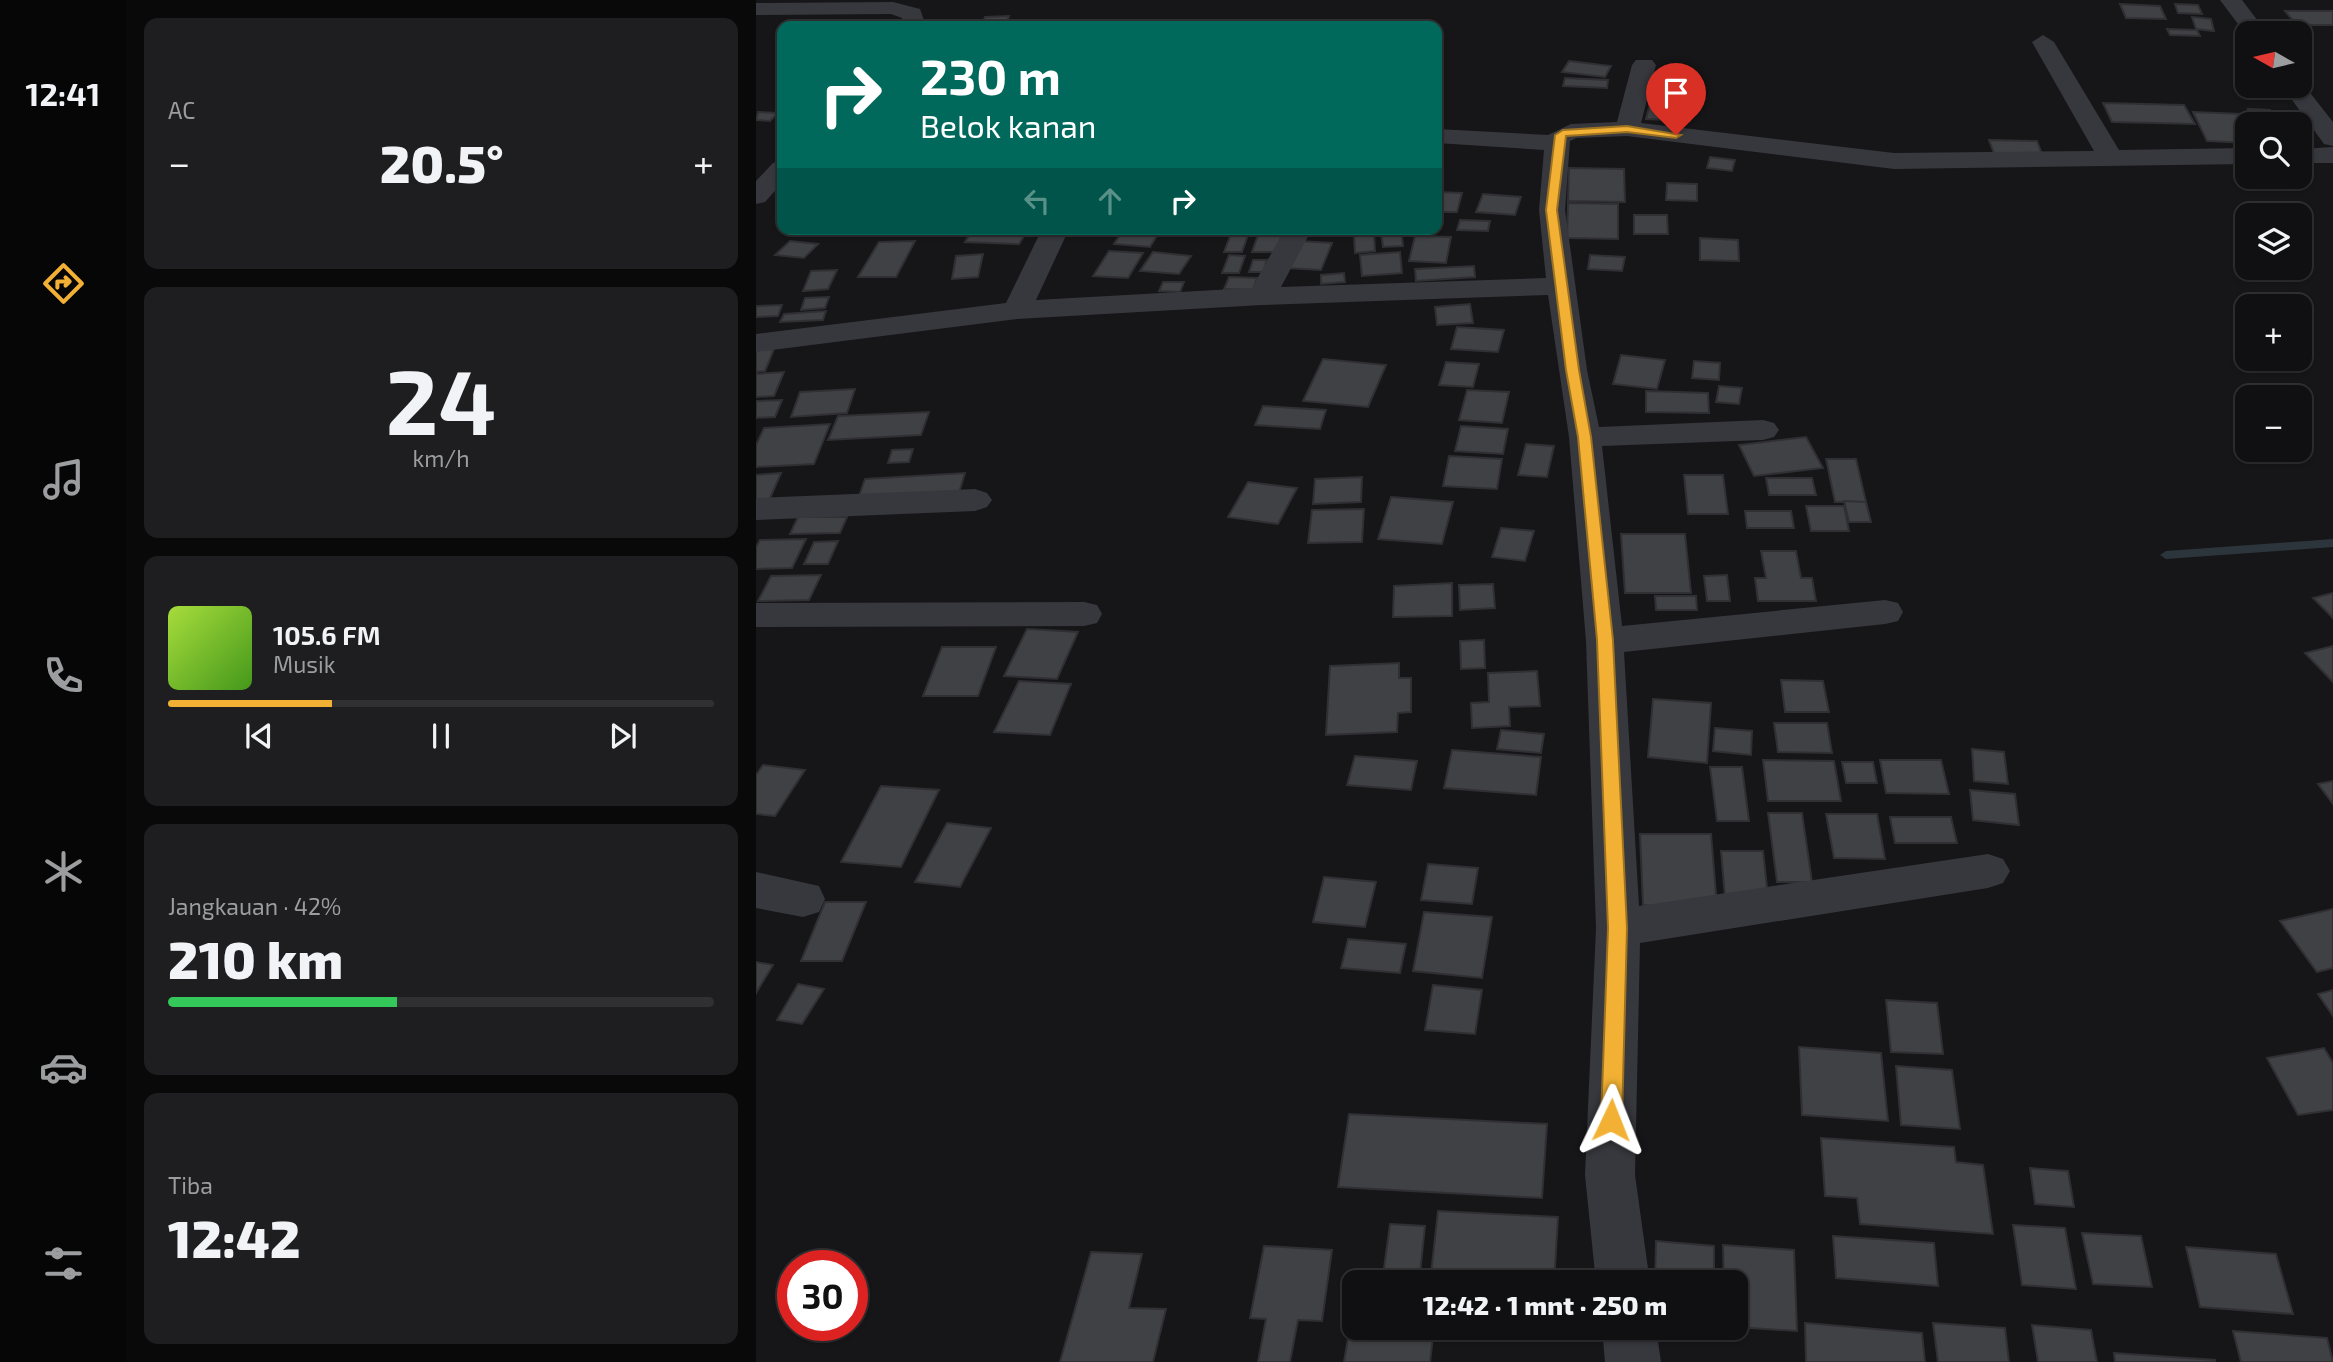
<!DOCTYPE html>
<html lang="id">
<meta charset="utf-8">
<style>
:root{--surface:#101012;--page:#1e1e20;--text:#f1f3f6;--muted:#9c9d9f;--line:#303032;--accent:#f2b134}
body{margin:0;font-family:"Exo 2",sans-serif;background:var(--page);color:var(--text);height:100vh;display:flex;flex-direction:column;font-size:26px;white-space:nowrap}
*{box-sizing:border-box;margin:0}
p{font-size:23px;color:var(--muted)}
.icon{flex:none;width:38px;height:38px;fill:none;stroke:currentColor;stroke-width:2;stroke-linecap:round;stroke-linejoin:round}
.map{position:relative;flex:1;overflow:hidden}
.side{display:flex;flex-direction:column;gap:18px;padding:18px;background:#09090a;width:630px}
.side>*{flex:none}
.guide{position:absolute;left:21px;top:21px;width:665px;height:214px;border-radius:14px;box-shadow:0 2px 5px #0004,0 0 0 2px var(--line);background:#00695c;color:#fff;overflow:hidden}
.needle{width:46px;rotate:278deg}
.buttons{position:absolute;left:1479px;top:21px;display:grid;gap:14px}
.buttons a{display:grid;place-items:center;width:77px;height:77px;border-radius:14px;background:var(--surface);box-shadow:0 2px 5px #0004,0 0 0 2px var(--line);font-size:35px}
.speed{position:absolute;left:21px;top:1250px;display:flex;gap:14px;font-size:35px;font-weight:700;text-align:center}
.speed>*{display:grid;place-content:center;width:91px;height:91px;border-radius:50%;background:var(--surface);box-shadow:0 2px 5px #0004,0 0 0 2px var(--line);line-height:1}
.speed .limit{border:10px solid #d22;background:#fff;color:#111}
.pin{position:absolute;display:grid;place-items:center;width:60px;height:60px;color:#fff;margin:-72px -30px;border-radius:50% 50% 50% 0;rotate:-45deg;box-shadow:0 0 7px #0007}
.pin .icon{rotate:45deg}
.me{position:absolute;width:77px;margin:-38px;rotate:2deg;stroke-linejoin:round;filter:drop-shadow(0 0 5px #0008)}
.turn{display:flex;align-items:center;gap:24px;height:147px;padding:0 28px;font-size:32px}
.turn .icon{width:91px;height:91px;stroke-width:2.5}
.turn b{display:block;font-size:49px;line-height:60px}
.lanes{display:flex;align-items:center;height:66px;padding:0 28px;background:#0003;justify-content:center;gap:35px;direction:ltr}
.lanes .off{opacity:.35}
.big{font-size:52px;font-weight:800;line-height:1.1}
.side .card{flex:1;display:flex;flex-direction:column;justify-content:center;gap:10px;min-width:0;padding:0 24px;border-radius:14px;background:var(--page)}
.side .dial{align-items:center;gap:0}
.dial b{font-size:91px;line-height:1}
.song{display:flex;align-items:center;gap:21px}
.cover{width:84px;height:84px;border-radius:10px;background:linear-gradient(135deg,hsl(80 70% 55%),hsl(100 70% 35%))}
.played{height:7px;border-radius:4px;background:linear-gradient(90deg,var(--accent) 30%,var(--line) 30%)}
.keys{display:flex;justify-content:space-around;direction:ltr}
.heat{display:flex;justify-content:space-between;align-items:center;font-size:38px;direction:ltr}
.charge{height:10px;border-radius:5px;background:linear-gradient(90deg,#34c759 42%,var(--line) 0)}
.trip{position:absolute;left:586px;top:1270px;width:406px;height:70px;border-radius:14px;background:var(--surface);box-shadow:0 2px 5px #0004,0 0 0 2px var(--line);font-weight:800;line-height:70px;text-align:center}
main{display:flex;flex:1;min-height:0}
.tabs{display:flex;flex-direction:column;width:126px;justify-content:space-around;align-items:center;background:#060607;color:var(--muted)}
.tabs .icon{width:49px;height:49px}
.tabs .selected{color:var(--accent)}
.tabs b{font-size:32px;color:var(--text)}
.map>svg:first-child{display:block}
</style>
<main>
<nav class="tabs">
<b>12:41</b>
<svg class="icon selected" aria-label="directions" viewBox="0 0 24 24"><path d="M12 3l9 9-9 9-9-9zM9 14v-3h6M13 9l2 2-2 2"/></svg>
<svg class="icon" aria-label="music" viewBox="0 0 24 24"><path d="M9 18V5l10-2v13"/><circle cx="6" cy="18" r="3"/><circle cx="16" cy="16" r="3"/></svg>
<svg class="icon" aria-label="phone" viewBox="0 0 24 24"><path d="M5 4h4l2 5-3 2q2 4 5 5l2-3 5 2v4C11 20 4 13 5 4z"/></svg>
<svg class="icon" aria-label="climate" viewBox="0 0 24 24"><path d="M12 3v18M4 7l16 10M4 17L20 7"/></svg>
<svg class="icon" aria-label="car" viewBox="0 0 24 24"><path d="M5 17H2v-5l4-1 3-4h7l3 4 3 1v5h-3M9 17h6M6 11h13"/><circle cx="7" cy="17" r="2"/><circle cx="17" cy="17" r="2"/></svg>
<svg class="icon" aria-label="filters" viewBox="0 0 24 24"><path d="M4 7h16M4 17h16"/><circle cx="9" cy="7" r="2"/><circle cx="15" cy="17" r="2"/></svg>
</nav>
<section class="side">
<div class="card"><p>AC</p>
<div class="heat"><a>−</a><b class="big">20.5°</b><a>+</a></div>
</div>
<div class="card dial"><b>24</b><p>km/h</p></div>
<div class="card">
<div class="song"><i class="cover"></i><div><b>105.6 FM</b><p>Musik</p></div></div>
<div class="played"></div>
<div class="keys"><svg class="icon" aria-label="previous" viewBox="0 0 24 24"><path d="M18 5L8 12l10 7zM5 5v14"/></svg><svg class="icon" aria-label="pause" viewBox="0 0 24 24"><path d="M8 5v14M16 5v14"/></svg><svg class="icon" aria-label="next" viewBox="0 0 24 24"><path d="M6 5l10 7-10 7zM19 5v14"/></svg></div>
</div>
<div class="card"><p>Jangkauan · 42%</p><b class="big">210 km</b><div class="charge"></div></div>
<div class="card"><p>Tiba</p><b class="big">12:42</b></div>
</section>
<div class="map">
<svg width="1577" height="1362" viewBox="0 0 1577 1362">
<rect width="100%" height="100%" fill="#161618"/>
<g fill="none" stroke-linecap="round" stroke-linejoin="round">
<!-- stream -->
<path fill="#2c353c" fill-rule="evenodd" d="M1577 539V547L1410 559 1404 555 1410 551Z"/>
</g>
<!-- building -->
<g fill="#404145" stroke="#303034" stroke-width="2">
<path d="M1364 4 1404 6 1410 19 1370 18Z"/>
<path d="M1419 4 1442 5 1446 14 1422 13Z"/>
<path d="M1529 11H1577V25H1541Z"/>
<path d="M253 16 250 25 226 26 229 17Z"/>
<path d="M1436 17 1455 19 1458 31 1440 29Z"/>
<path d="M315 20H386L383 26H312Z"/>
<path d="M176 21H198L194 26H172Z"/>
<path d="M1411 29 1441 30 1444 36 1414 35Z"/>
<path d="M813 61 855 66 849 77 806 72Z"/>
<path d="M809 78 852 80 851 88 807 86Z"/>
<path d="M894 103 937 106 934 121 890 119Z"/>
<path d="M1347 103 1428 105 1439 124 1356 122Z"/>
<path d="M1492 109 1514 110 1520 124 1498 122Z"/>
<path d="M2 112 22 113 14 121 0 120Z"/>
<path d="M1437 112 1486 114 1491 124V143L1451 141Z"/>
<path d="M1233 140 1281 141 1287 157 1239 156Z"/>
<path d="M954 157 979 160 976 171 951 168Z"/>
<path d="M813 168 868 169 869 202 812 201Z"/>
<path d="M911 183 941 184V201L910 200Z"/>
<path d="M681 192 706 193 701 212H681Z"/>
<path d="M727 194 765 197 759 215 720 212Z"/>
<path d="M812 203 862 204V239L811 238Z"/>
<path d="M878 215H911L912 234H878Z"/>
<path d="M704 220 734 221 732 231 701 230Z"/>
<path d="M217 229H244L272 230 263 244 209 242Z"/>
<path d="M368 229H405L394 247 358 244Z"/>
<path d="M645 230 647 246 627 247 625 232Z"/>
<path d="M503 232H527L520 252H496Z"/>
<path d="M475 234 492 235 486 252H468Z"/>
<path d="M618 235 619 251 599 253 598 236Z"/>
<path d="M659 236 695 237 690 263 653 261Z"/>
<path d="M944 238 982 240 983 261 944 260Z"/>
<path d="M34 241 62 244 48 258 19 255Z"/>
<path d="M159 241 140 277H102L123 242Z"/>
<path d="M542 241 576 243 565 270 531 268Z"/>
<path d="M353 251 387 253 372 278 337 276Z"/>
<path d="M397 252 435 256 423 274 384 271Z"/>
<path d="M644 252 646 273 606 276 604 255Z"/>
<path d="M227 254 222 277 196 279 200 256Z"/>
<path d="M473 255 489 256 483 273H466Z"/>
<path d="M834 255 869 257 866 271 832 269Z"/>
<path d="M497 260H511L507 272H493Z"/>
<path d="M718 266 719 277 660 281 659 269Z"/>
<path d="M81 270 72 289 47 291 55 271Z"/>
<path d="M588 273 589 282 565 284V275Z"/>
<path d="M473 277 501 278 497 290 468 289Z"/>
<path d="M407 282H428L424 292 403 291Z"/>
<path d="M73 297 69 308 45 310 49 298Z"/>
<path d="M714 304 717 323 681 325 679 307Z"/>
<path d="M26 305 22 316 0 317V306Z"/>
<path d="M70 311 67 320 24 322 28 314Z"/>
<path d="M701 327 748 330 742 352 695 349Z"/>
<path d="M18 349 9 371 0 372V350Z"/>
<path d="M865 355 909 360 901 389 857 384Z"/>
<path d="M567 359 630 365 612 407 547 401Z"/>
<path d="M938 361 964 363 963 380 936 378Z"/>
<path d="M690 362 723 364 717 387 683 385Z"/>
<path d="M28 372 18 396 0 397V374Z"/>
<path d="M963 386 986 388 983 404 960 402Z"/>
<path d="M99 389 91 413 35 417 44 392Z"/>
<path d="M711 390 753 392 746 423 703 420Z"/>
<path d="M890 391 952 393 953 413 890 412Z"/>
<path d="M26 400 19 417 0 418V401Z"/>
<path d="M507 406 570 410 564 429 499 425Z"/>
<path d="M173 412 165 435 72 440 82 416Z"/>
<path d="M74 424 58 464 0 467V445L8 428Z"/>
<path d="M705 426 752 429 747 454 699 451Z"/>
<path d="M1050 437 1067 468 998 476 983 445Z"/>
<path d="M770 444 798 446 791 477 762 475Z"/>
<path d="M157 449 153 462 132 463 136 450Z"/>
<path d="M693 456 746 459 741 489 687 486Z"/>
<path d="M1070 459H1100L1110 502H1079Z"/>
<path d="M25 473 12 503 0 504V475Z"/>
<path d="M209 473 202 496 101 502 109 479Z"/>
<path d="M928 475H967L972 514H932Z"/>
<path d="M606 477 605 502 557 504 559 479Z"/>
<path d="M1010 478H1056L1060 495H1013Z"/>
<path d="M492 482 541 488 522 524 472 517Z"/>
<path d="M635 497 697 502 686 544 622 539Z"/>
<path d="M1088 501 1110 502 1115 522H1093Z"/>
<path d="M1050 506H1088L1093 531H1055Z"/>
<path d="M608 509 606 542 552 543 556 510Z"/>
<path d="M989 511H1035L1038 528H991Z"/>
<path d="M42 517H91L84 533 34 534Z"/>
<path d="M745 528 778 531 769 561 736 557Z"/>
<path d="M865 534H929L935 593H869Z"/>
<path d="M50 539 36 568 0 569V547L4 540Z"/>
<path d="M82 541 72 564H48L58 542Z"/>
<path d="M1005 551H1040L1045 578H1056L1060 601H1002L999 578H1010Z"/>
<path d="M65 575 53 600 2 601 15 576Z"/>
<path d="M971 575 974 601H951L948 576Z"/>
<path d="M696 583V616L637 617 638 586Z"/>
<path d="M737 584 739 608 704 610 703 585Z"/>
<path d="M1577 593V618L1557 598Z"/>
<path d="M899 596H940L941 610H900Z"/>
<path d="M271 629 322 632 301 679 248 676Z"/>
<path d="M728 640 729 668 705 669 704 641Z"/>
<path d="M1577 646V682L1549 653Z"/>
<path d="M186 647H240L222 696H167Z"/>
<path d="M643 663V678H655V712L642 713 641 732 570 735 574 666Z"/>
<path d="M781 671 784 706 753 707 754 726 716 728 715 703 733 702 732 673Z"/>
<path d="M1025 680 1067 681 1073 712H1029Z"/>
<path d="M263 681 315 684 294 735 238 732Z"/>
<path d="M897 699 955 703 951 763 892 757Z"/>
<path d="M1018 723H1071L1076 753 1022 752Z"/>
<path d="M959 728 996 731 995 755 957 751Z"/>
<path d="M745 730 788 734 785 753 741 749Z"/>
<path d="M1216 749 1248 752 1252 784 1218 781Z"/>
<path d="M696 750 785 757 780 795 688 788Z"/>
<path d="M599 756 661 761 655 790 591 785Z"/>
<path d="M1007 760 1078 761 1085 801H1012Z"/>
<path d="M1124 760H1185L1193 794 1130 793Z"/>
<path d="M1086 762H1117L1121 783H1090Z"/>
<path d="M7 765 49 770 19 816 0 814V775Z"/>
<path d="M954 767H986L993 821H961Z"/>
<path d="M1577 781V804L1562 784Z"/>
<path d="M125 786 183 790 145 867 85 862Z"/>
<path d="M1214 790 1259 794 1263 825 1217 820Z"/>
<path d="M1012 813H1046L1056 882H1021Z"/>
<path d="M1070 814H1121L1129 859 1078 858Z"/>
<path d="M1134 817H1195L1201 843H1139Z"/>
<path d="M191 823 235 828 204 887 159 882Z"/>
<path d="M884 834H955L961 906 887 905Z"/>
<path d="M965 851H1007L1012 897H969Z"/>
<path d="M672 864 722 868 716 904 665 900Z"/>
<path d="M568 877 620 882 609 927 557 922Z"/>
<path d="M69 902H110L86 961H45Z"/>
<path d="M1577 909V968L1561 972 1524 921Z"/>
<path d="M668 912 736 917 726 978 657 971Z"/>
<path d="M592 939 650 944 644 973 585 968Z"/>
<path d="M0 962 17 965 0 993Z"/>
<path d="M42 984 68 989 46 1024 21 1020Z"/>
<path d="M677 985 726 990 719 1034 669 1030Z"/>
<path d="M1577 990V1016L1562 994Z"/>
<path d="M1130 1000 1181 1003 1187 1054 1135 1052Z"/>
<path d="M1043 1047 1125 1053 1132 1121 1046 1115Z"/>
<path d="M1568 1048 1577 1063V1110L1542 1115 1511 1058Z"/>
<path d="M1140 1066 1196 1070 1204 1129 1145 1125Z"/>
<path d="M593 1114 791 1124 786 1198 582 1187Z"/>
<path d="M1065 1138 1198 1147 1200 1162 1227 1165 1237 1234 1104 1224 1101 1198 1069 1196Z"/>
<path d="M1274 1168 1312 1171 1318 1207 1279 1204Z"/>
<path d="M682 1211 802 1217 798 1283H674Z"/>
<path d="M634 1224 669 1226 663 1283H626Z"/>
<path d="M1257 1225 1309 1228 1320 1289 1266 1285Z"/>
<path d="M1326 1233 1385 1236 1396 1287 1337 1284Z"/>
<path d="M1077 1236 1178 1243 1182 1286 1080 1278Z"/>
<path d="M900 1241 958 1246V1283H899Z"/>
<path d="M967 1245 1038 1250 1041 1331 980 1327V1283H968Z"/>
<path d="M508 1246 576 1250 566 1321 542 1320 534 1362H502L510 1319 494 1318Z"/>
<path d="M1430 1247 1520 1254 1537 1314 1444 1307Z"/>
<path d="M335 1252 386 1254 373 1308 410 1309 397 1362H304Z"/>
<path d="M597 1308 598 1328H678L674 1362H588Z"/>
<path d="M1049 1323 1166 1333 1169 1362H1050Z"/>
<path d="M1177 1323 1249 1328 1253 1362H1182Z"/>
<path d="M1276 1325 1335 1330 1341 1362H1282Z"/>
<path d="M1477 1331 1571 1338 1577 1362H1485Z"/>
<path d="M1358 1353 1459 1360V1362H1359Z"/>
</g>
<g fill="none" stroke-linecap="round" stroke-linejoin="round">
<!-- street -->
<g fill="#37383d" fill-rule="evenodd">
<path d="M1464 0H1486L1511 33H1491V36Z"/>
<path d="M137 2 164 9 170 26H148L146 18 135 14 0 15V3Z"/>
<path d="M1287 35 1298 42 1363 150 1491 148V164L1138 169 871 136 820 138 814 141 809 210 831 370 843 427 1007 420 1018 423 1023 430 1018 437 1007 440 846 446 866 626 1129 600 1142 603 1147 612 1142 621 1129 624 868 652 883 906 1232 854 1247 859 1254 871 1247 883 1232 888 884 943 879 1175 894 1283H840L829 1175 840 928 830 641 813 437 792 295 506 305 261 319 0 352V334L250 303 286 229H313L280 300 496 288 529 229H556L525 287 790 278 783 210 788 150 681 143V129L792 135 815 124 861 122 876 65 880 60H896L900 65 885 123 1138 153 1338 151 1276 42Z"/>
<path d="M1544 80 1577 122V146L1568 144 1526 86H1544Z"/>
<path d="M1577 147V163H1544V149Z"/>
<path d="M26 160V183L9 202 0 204V181L17 163Z"/>
<path d="M219 489 231 493 236 500 231 507 219 511 0 520V498Z"/>
<path d="M328 602 341 605 346 614 341 623 328 626 0 627V603Z"/>
<path d="M0 872 63 886 69 899 63 912 47 917 0 908Z"/>
<path d="M846 1328H900L905 1362H849Z"/>
</g>
</g>
<!-- route -->
<path fill="#f2b134" stroke="#9d7322" stroke-width="2" d="M871 126 925 135 920 138 871 132 810 136 801 210 823 370 835 437 857 640 871 928 866 1120 863 1127 855 1129 848 1127 845 1120 852 928 841 640 822 437 810 370 790 210 799 135 807 130Z"/>
</svg>
<div class="buttons">
<a><svg class="needle" viewBox="-14 -14 28 28"><path d="M0-13l5 13h-10z" fill="#e53935"/><path d="M0 13l5-13h-10z" fill="#9c9d9f"/></svg></a>
<a><svg class="icon" aria-label="search" viewBox="0 0 24 24"><circle cx="10" cy="10" r="6"/><path d="M15 15l6 6"/></svg></a>
<a><svg class="icon" aria-label="layers" viewBox="0 0 24 24"><path d="M12 4l9 5-9 5-9-5zM3 14l9 5 9-5"/></svg></a>
<a>+</a>
<a>−</a>
</div>
<div class="speed"><div class="limit">30</div></div>
<div class="pin" style="left:920px;top:135px;background:#d93025"><svg class="icon" aria-label="arrive" viewBox="0 0 24 24"><path d="M6 21V4h12l-3 4 3 4H6"/></svg></div>
<svg class="me" style="left:855px;top:1120px" viewBox="-20 -20 40 40"><path d="M0-17L14 15 0 8-14 15z" fill="#f2b134" stroke="#fff" stroke-width="4"/></svg>
<div class="trip">12:42 · 1 mnt · 250 m</div>
<div class="guide">
<div class="turn"><svg class="icon" aria-label="right" viewBox="0 0 24 24"><path d="M7 20v-9h11M14 6l5 5-5 5"/></svg><div><b>230 m</b>Belok kanan</div></div>
<div class="lanes"><svg class="icon off" aria-label="left" viewBox="0 0 24 24"><path d="M17 20v-9H6M10 6l-5 5 5 5"/></svg><svg class="icon off" aria-label="ahead" viewBox="0 0 24 24"><path d="M12 20V5M6 11l6-6 6 6"/></svg><svg class="icon" aria-label="right" viewBox="0 0 24 24"><path d="M7 20v-9h11M14 6l5 5-5 5"/></svg></div>
</div>
</div>
</main>
